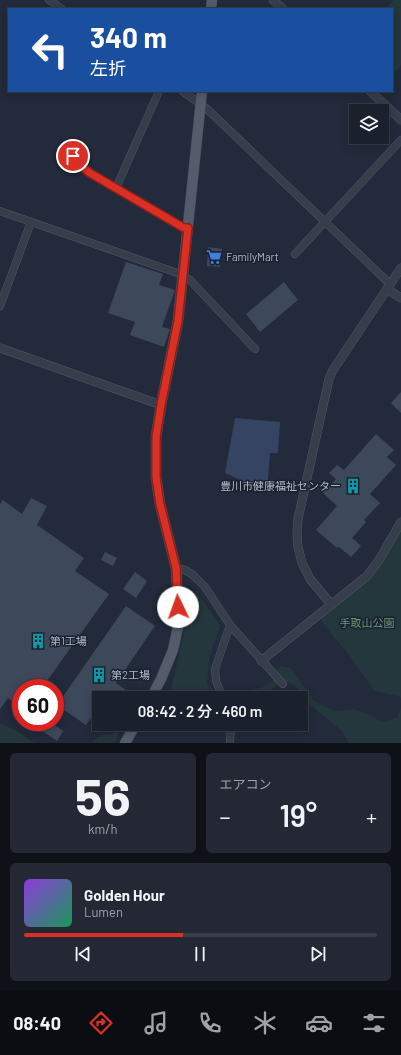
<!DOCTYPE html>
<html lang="ja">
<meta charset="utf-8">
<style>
:root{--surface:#1a202c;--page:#232834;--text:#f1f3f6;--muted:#9fa3a9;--line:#383e48;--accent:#d93025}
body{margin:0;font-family:Barlow,"Noto Sans JP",sans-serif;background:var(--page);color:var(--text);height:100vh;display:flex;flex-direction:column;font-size:15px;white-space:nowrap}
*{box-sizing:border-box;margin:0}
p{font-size:13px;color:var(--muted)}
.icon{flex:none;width:22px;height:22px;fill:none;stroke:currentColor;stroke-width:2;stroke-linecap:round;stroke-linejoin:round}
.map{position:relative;height:743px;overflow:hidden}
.sheet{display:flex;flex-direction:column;gap:10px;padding:10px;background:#0e1218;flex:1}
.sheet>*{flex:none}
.top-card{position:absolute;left:8px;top:8px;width:385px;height:84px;border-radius:0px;box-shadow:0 2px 10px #0003,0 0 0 1px var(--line);background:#1a4fa0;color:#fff;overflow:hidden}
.buttons{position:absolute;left:349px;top:104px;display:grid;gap:8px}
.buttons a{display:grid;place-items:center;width:40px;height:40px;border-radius:0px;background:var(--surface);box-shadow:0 2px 10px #0003,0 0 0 1px var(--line);font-size:20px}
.speed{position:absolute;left:12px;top:679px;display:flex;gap:8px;font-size:20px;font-weight:700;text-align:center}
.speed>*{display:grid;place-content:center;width:52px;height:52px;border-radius:50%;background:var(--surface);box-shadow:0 2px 10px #0003,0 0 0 1px var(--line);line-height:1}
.speed .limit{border:6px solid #d22;background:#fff;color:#111}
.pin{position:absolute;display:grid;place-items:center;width:34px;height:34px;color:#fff;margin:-17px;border:2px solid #fff;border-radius:50%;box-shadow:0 1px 4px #0007}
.me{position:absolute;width:44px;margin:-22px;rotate:357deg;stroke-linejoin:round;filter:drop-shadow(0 0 3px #0008)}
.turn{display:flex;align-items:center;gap:14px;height:84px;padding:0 16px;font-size:18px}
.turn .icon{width:52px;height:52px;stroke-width:2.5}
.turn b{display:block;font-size:28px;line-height:34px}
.big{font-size:30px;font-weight:600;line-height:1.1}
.sheet .tile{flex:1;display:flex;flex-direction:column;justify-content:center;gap:6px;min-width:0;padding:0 14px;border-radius:6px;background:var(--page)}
.sheet .dial{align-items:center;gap:0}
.dial b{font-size:52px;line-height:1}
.song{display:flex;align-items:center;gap:12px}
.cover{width:48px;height:48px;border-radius:6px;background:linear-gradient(135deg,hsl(270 70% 55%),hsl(150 70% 35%))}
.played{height:4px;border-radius:2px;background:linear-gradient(90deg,var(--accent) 45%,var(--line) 45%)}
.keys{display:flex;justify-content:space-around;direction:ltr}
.heat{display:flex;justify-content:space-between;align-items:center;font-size:22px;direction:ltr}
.sheet .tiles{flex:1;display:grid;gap:10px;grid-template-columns:1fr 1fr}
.tile:last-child{grid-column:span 2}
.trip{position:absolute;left:92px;top:691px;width:216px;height:40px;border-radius:0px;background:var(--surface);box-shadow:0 2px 10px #0003,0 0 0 1px var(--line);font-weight:600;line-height:40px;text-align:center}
.menu{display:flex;height:64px;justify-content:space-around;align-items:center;background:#0a0d12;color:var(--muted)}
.menu .icon{width:28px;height:28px}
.menu .active{color:var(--accent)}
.menu b{font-size:18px;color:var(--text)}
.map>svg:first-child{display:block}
</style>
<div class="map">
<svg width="401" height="743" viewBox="0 0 401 743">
<rect width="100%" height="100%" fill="#222a3b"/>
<!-- green -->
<g fill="#24373c">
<path d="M393 0H401V65L396 72 392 67V9H386Z"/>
<path d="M401 528V698L398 696 374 691 352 659 322 622V617L367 579Z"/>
<path d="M187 593 198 594 220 625 210 657 207 683 215 690 237 692 261 688 272 682 280 666 291 668 314 701 335 711 354 709 368 714 382 722 397 718 401 708V743H349L342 731 303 699 298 688 284 680 260 698H229L227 696 224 698H180L171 690 183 636Z"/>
<path d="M0 723 17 731 31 741 38 743H0Z"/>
<path d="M120 729 115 743H91L102 735 112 734Z"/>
</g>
<!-- water -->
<path fill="#354463" d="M235 418 280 422 278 453H270L267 492 225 473Z"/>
<!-- building -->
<g fill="#3e485b">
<path d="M208 247 222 249 220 267 207 266Z"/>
<path d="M126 262 163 274 159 285 175 290 162 327 170 329 164 347 130 335 135 322 108 313Z"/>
<path d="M284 282 298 300 260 332 246 314Z"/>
<path d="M401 392V413L391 403Z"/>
<path d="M376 434 394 450 387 457 396 465 370 494 380 503 364 520 366 522 352 538 361 546 351 557 339 547 337 548 316 530 337 506 323 493 336 479 329 473 337 465 344 470Z"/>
<path d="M31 498 47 506 37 525 84 558 75 571 109 594 42 688H21V708L8 698 0 709V504L3 500 22 514Z"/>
<path d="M105 552 117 558 113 566 101 560Z"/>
<path d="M135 572 147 581 136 598 123 589Z"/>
<path d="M126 606 155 626 116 683 137 698H99V724H112L108 731 90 719 86 725 57 705Z"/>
<path d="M47 722H50L63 731 57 741 41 730Z"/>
</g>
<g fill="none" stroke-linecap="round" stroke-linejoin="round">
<defs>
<g id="minor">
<path d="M49 0 62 9"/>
<path d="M182 91 206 108 390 284"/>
<path d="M73 156 90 173 183 228H188"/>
<path d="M116 188 159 91"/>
<path d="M0 211 183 275 190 280 255 349"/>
<path d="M295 254 401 140"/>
<path d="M0 306 31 222"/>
<path d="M176 568 185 570 193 575 205 587 230 625 283 684"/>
<path d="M223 698 216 681 215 669 230 625"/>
<path d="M230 743 231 724"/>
</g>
<g id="tertiary">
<path d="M273 0 283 9"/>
<path d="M370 91 401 120"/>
<path d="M387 289 401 298"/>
<path d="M0 348 161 405"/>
<path d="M331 604 310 579 302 563 298 547 297 533 298 519 329 379 333 370 401 268"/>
<path d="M261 661 367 576 379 560 401 522"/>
</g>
<g id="primary">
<path d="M211 9 212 0"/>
<path d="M151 698 161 679 173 650 179 622 176 568 160 504 156 477V437L161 405 178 321 202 91"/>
<path d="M125 743 136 724"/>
</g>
</defs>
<!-- minor casing -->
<use href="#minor" stroke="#515766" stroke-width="8"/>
<!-- tertiary casing -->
<use href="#tertiary" stroke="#515766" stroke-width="9"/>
<!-- primary casing -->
<use href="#primary" stroke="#3f4654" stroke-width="11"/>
<!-- minor -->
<use href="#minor" stroke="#363d4b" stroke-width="7"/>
<!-- tertiary -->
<use href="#tertiary" stroke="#363d4b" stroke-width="8"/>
<!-- primary -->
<use href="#primary" stroke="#545b6b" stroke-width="10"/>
</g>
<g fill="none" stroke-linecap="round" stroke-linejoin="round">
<defs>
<path id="route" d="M73 156 81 166 90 173 184 228H188L178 321 161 405 156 437V477L160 504 176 568 178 607"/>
</defs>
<!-- route casing -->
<use href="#route" stroke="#8d1f18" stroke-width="10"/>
<!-- route -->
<use href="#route" stroke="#d93025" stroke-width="7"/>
</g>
<!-- icons -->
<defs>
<symbol id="supermarket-bare" viewBox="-9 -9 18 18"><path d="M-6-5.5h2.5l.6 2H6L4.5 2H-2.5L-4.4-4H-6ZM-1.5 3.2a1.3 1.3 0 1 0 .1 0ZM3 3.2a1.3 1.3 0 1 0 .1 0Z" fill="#3f7fe0" stroke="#1b2230" stroke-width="2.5" paint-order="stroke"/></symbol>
<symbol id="building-bare" viewBox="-9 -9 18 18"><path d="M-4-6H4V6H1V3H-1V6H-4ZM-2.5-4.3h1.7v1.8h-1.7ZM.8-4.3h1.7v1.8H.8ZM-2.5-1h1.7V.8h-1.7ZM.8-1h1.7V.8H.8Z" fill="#0f9aa8" stroke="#1b2230" stroke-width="2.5" paint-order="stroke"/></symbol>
</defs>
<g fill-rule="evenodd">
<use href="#supermarket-bare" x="203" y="246" width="22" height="22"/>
<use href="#building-bare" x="342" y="475" width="22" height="22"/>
<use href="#building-bare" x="27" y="630" width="22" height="22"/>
<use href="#building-bare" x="88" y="664" width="22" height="22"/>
</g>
<g text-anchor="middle" stroke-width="3" stroke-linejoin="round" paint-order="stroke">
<!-- poi labels -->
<g font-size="11" fill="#b1b7c7" stroke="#1b2230" text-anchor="start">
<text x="226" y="261">FamilyMart</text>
<text x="341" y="490" text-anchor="end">豊川市健康福祉センター</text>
<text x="50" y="645">第1工場</text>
<text x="111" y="679">第2工場</text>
</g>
<!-- park labels -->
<g font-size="11" fill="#689878" stroke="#1b2230">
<text x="367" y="627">手取山公園</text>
</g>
</g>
</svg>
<div class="buttons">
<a><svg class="icon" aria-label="layers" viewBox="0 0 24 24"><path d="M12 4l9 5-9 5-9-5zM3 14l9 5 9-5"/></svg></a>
</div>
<div class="speed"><div class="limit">60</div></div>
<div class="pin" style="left:73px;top:156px;background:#d93025"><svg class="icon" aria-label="arrive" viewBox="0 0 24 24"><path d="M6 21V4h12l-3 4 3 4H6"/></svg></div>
<svg class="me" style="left:178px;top:607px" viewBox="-20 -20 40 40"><circle r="19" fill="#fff"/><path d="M0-13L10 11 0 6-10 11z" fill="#d93025"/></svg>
<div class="trip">08:42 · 2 分 · 460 m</div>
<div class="top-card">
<div class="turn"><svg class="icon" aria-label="left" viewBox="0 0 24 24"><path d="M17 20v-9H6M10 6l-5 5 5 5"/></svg><div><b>340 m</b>左折</div></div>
</div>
</div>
<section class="sheet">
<div class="tiles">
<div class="tile dial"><b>56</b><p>km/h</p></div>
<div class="tile"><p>エアコン</p>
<div class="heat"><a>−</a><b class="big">19°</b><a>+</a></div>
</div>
<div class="tile">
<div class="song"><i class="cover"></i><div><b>Golden Hour</b><p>Lumen</p></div></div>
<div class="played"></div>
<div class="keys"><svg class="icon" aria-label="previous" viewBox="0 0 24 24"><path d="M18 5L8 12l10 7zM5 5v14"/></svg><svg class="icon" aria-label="pause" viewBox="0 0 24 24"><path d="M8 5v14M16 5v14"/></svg><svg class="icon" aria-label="next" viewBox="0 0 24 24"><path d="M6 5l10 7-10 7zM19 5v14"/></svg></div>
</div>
</div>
</section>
<nav class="menu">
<b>08:40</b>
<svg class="icon active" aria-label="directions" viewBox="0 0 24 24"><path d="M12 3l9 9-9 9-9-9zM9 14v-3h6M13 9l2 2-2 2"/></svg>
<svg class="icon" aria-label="music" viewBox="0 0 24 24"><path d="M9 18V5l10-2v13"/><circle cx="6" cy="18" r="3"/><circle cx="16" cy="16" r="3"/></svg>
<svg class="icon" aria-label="phone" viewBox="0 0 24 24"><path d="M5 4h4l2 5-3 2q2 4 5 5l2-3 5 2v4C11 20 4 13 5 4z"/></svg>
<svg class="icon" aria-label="climate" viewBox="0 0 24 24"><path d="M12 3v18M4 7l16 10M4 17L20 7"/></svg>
<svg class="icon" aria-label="car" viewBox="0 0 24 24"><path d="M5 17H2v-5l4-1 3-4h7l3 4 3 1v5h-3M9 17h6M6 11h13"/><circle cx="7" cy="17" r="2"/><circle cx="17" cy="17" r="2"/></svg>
<svg class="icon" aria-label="filters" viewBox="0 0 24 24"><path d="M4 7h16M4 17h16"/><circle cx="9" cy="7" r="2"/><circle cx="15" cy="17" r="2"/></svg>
</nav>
